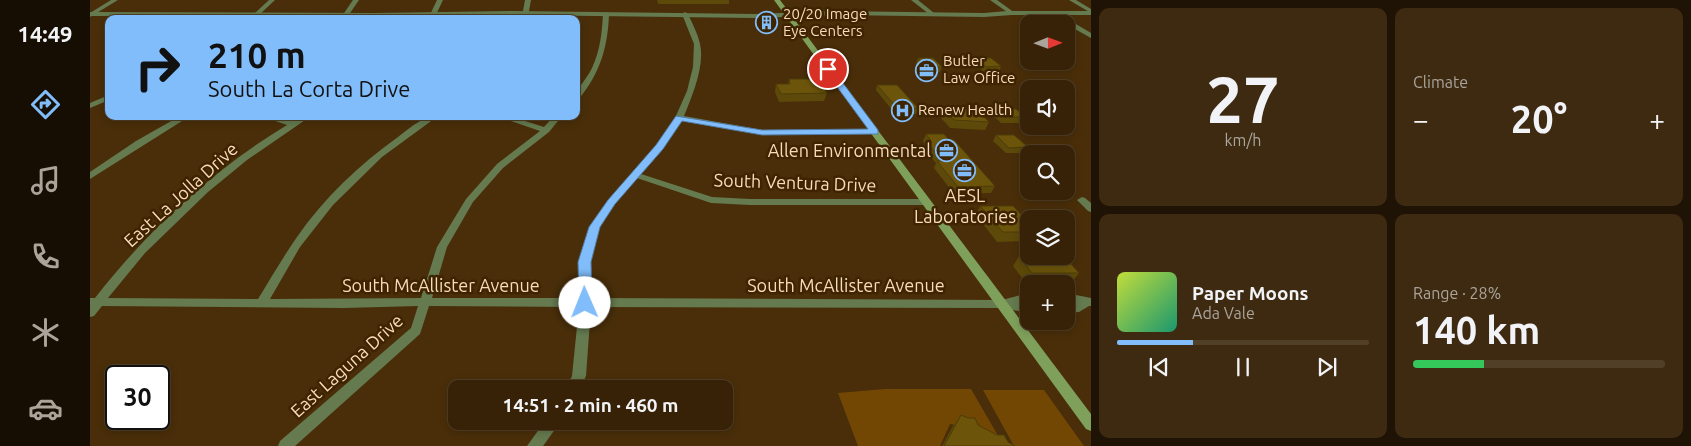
<!DOCTYPE html>
<meta charset="utf-8">
<style>
:root{--surface:#372207;--page:#3e2a11;--text:#f1f3f6;--muted:#aaa49b;--line:#513f28;--accent:#80bdfa}
body{margin:0;font-family:Ubuntu,sans-serif;background:var(--page);color:var(--text);height:100vh;display:flex;flex-direction:column;font-size:19px;white-space:nowrap}
*{box-sizing:border-box;margin:0}
p{font-size:16px;color:var(--muted)}
.icon{flex:none;width:28px;height:28px;fill:none;stroke:currentColor;stroke-width:2;stroke-linecap:round;stroke-linejoin:round}
.map{position:relative;flex:1;overflow:hidden}
.drawer{display:flex;flex-direction:column;gap:8px;padding:8px;background:#1e1304;width:600px}
.drawer>*{flex:none}
.hud{position:absolute;left:15px;top:15px;width:475px;height:105px;border-radius:10px;box-shadow:0 2px 8px #0003,0 0 0 1px var(--line);background:#80bdfa;color:#111;overflow:hidden}
.needle{width:32px;rotate:89deg}
.controls{position:absolute;left:930px;top:15px;display:grid;gap:10px}
.controls a{display:grid;place-items:center;width:55px;height:55px;border-radius:10px;background:var(--surface);box-shadow:0 2px 8px #0003,0 0 0 1px var(--line);font-size:25px}
.speed{position:absolute;left:15px;top:365px;display:flex;gap:10px;font-size:25px;font-weight:700;text-align:center}
.speed>*{display:grid;place-content:center;width:65px;height:65px;border-radius:50%;background:var(--surface);box-shadow:0 2px 8px #0003,0 0 0 1px var(--line);line-height:1}
.speed .limit{border:2px solid #111;border-radius:8px;background:#fff;color:#111}
.pin{position:absolute;display:grid;place-items:center;width:42px;height:42px;color:#fff;margin:-21px;border:2px solid #fff;border-radius:50%;box-shadow:0 1px 5px #0007}
.me{position:absolute;width:55px;margin:-28px;rotate:359deg;stroke-linejoin:round;filter:drop-shadow(0 0 4px #0008)}
.turn{display:flex;align-items:center;gap:18px;height:105px;padding:0 20px;font-size:22px}
.turn .icon{width:65px;height:65px;stroke-width:2.5}
.turn b{display:block;font-size:35px;line-height:42px}
.big{font-size:38px;font-weight:700;line-height:1.1}
.drawer .tile{flex:1;display:flex;flex-direction:column;justify-content:center;gap:8px;min-width:0;padding:0 18px;border-radius:10px;background:var(--page)}
.drawer .dial{align-items:center;gap:0}
.dial b{font-size:65px;line-height:1}
.song{display:flex;align-items:center;gap:15px}
.cover{width:60px;height:60px;border-radius:8px;background:linear-gradient(135deg,hsl(70 70% 55%),hsl(160 70% 35%))}
.played{height:5px;border-radius:2px;background:linear-gradient(90deg,var(--accent) 30%,var(--line) 30%)}
.keys{display:flex;justify-content:space-around;direction:ltr}
.heat{display:flex;justify-content:space-between;align-items:center;font-size:28px;direction:ltr}
.charge{height:8px;border-radius:4px;background:linear-gradient(90deg,#34c759 28%,var(--line) 0)}
.drawer .tiles{flex:1;display:grid;gap:8px;grid-template-columns:repeat(2,1fr)}
.trip{position:absolute;left:358px;top:380px;width:285px;height:50px;border-radius:10px;background:var(--surface);box-shadow:0 2px 8px #0003,0 0 0 1px var(--line);font-weight:700;line-height:50px;text-align:center}
main{display:flex;flex:1;min-height:0}
.tab-bar{display:flex;flex-direction:column;width:90px;justify-content:space-around;align-items:center;background:#160e03;color:var(--muted)}
.tab-bar .icon{width:35px;height:35px}
.tab-bar .active{color:var(--accent)}
.tab-bar b{font-size:22px;color:var(--text)}
.map>svg:first-child{display:block}
</style>
<main>
<nav class="tab-bar">
<b>14:49</b>
<svg class="icon active" aria-label="directions" viewBox="0 0 24 24"><path d="M12 3l9 9-9 9-9-9zM9 14v-3h6M13 9l2 2-2 2"/></svg>
<svg class="icon" aria-label="music" viewBox="0 0 24 24"><path d="M9 18V5l10-2v13"/><circle cx="6" cy="18" r="3"/><circle cx="16" cy="16" r="3"/></svg>
<svg class="icon" aria-label="phone" viewBox="0 0 24 24"><path d="M5 4h4l2 5-3 2q2 4 5 5l2-3 5 2v4C11 20 4 13 5 4z"/></svg>
<svg class="icon" aria-label="climate" viewBox="0 0 24 24"><path d="M12 3v18M4 7l16 10M4 17L20 7"/></svg>
<svg class="icon" aria-label="car" viewBox="0 0 24 24"><path d="M5 17H2v-5l4-1 3-4h7l3 4 3 1v5h-3M9 17h6M6 11h13"/><circle cx="7" cy="17" r="2"/><circle cx="17" cy="17" r="2"/></svg>
</nav>
<div class="map">
<svg width="1001" height="446" viewBox="0 0 1001 446">
<rect width="100%" height="100%" fill="#492e09"/>
<!-- green -->
<g fill="#724704">
<path d="M795 389H881L914 446 877 427 860 424 850 446H768L748 393Z"/>
<path d="M893 390H954L994 446H924Z"/>
</g>
<g fill="none" stroke-linecap="round" stroke-linejoin="round">
<!-- minor -->
<g fill="#657a4f" fill-rule="evenodd">
<path d="M21 0H28L0 17V13Z"/>
<path d="M179 0H185L169 15H165V13Z"/>
<path d="M263 0H269L256 19H250Z"/>
<path d="M347 0H353L344 19H338Z"/>
<path d="M435 0H441L439 11 434 19H428L433 11Z"/>
<path d="M821 0H828L844 13 839 14Z"/>
<path d="M900 0H907L925 13 920 14Z"/>
<path d="M979 0H986L1001 9V13Z"/>
<path d="M964 11 1001 33V38L965 18 961 13Z"/>
<path d="M516 12 519 14C518 47 510 73 489 99H486C486 88 497 79 502 68 510 51 512 33 513 14Z"/>
<path d="M595 12 598 14C602 23 608 34 610 44 615 66 602 96 594 116L672 130H785L789 132 785 134H672L591 121 573 149 551 174 622 197 660 199H836L841 202 836 205H660L621 203 547 178 525 204 510 227 499 262 501 298 912 300 939 293V301L931 303 939 305V313L912 308 501 307 496 376 490 389H476L482 376 489 307 339 306 330 334 205 446H188L190 441 321 328 328 306 254 308 12 306 4 316 0 317V298H5C58 230 124 169 197 125L171 116H185L203 121 211 116H221L157 160 118 192 55 253 18 298 168 299C181 278 193 257 207 237 234 198 270 164 308 137 320 128 332 116 348 116L292 157 243 205 210 247 180 299 331 298 347 247 376 199 407 164 450 131 406 116H419L454 127 464 116H472L459 132 413 168 383 202 357 247 342 298H489V262L500 227 518 200 567 145 585 118 597 91 603 67 604 44 592 14Z"/>
<path d="M19 95V100L0 108V103Z"/>
<path d="M90 116H100L0 179V172L46 141Z"/>
<path d="M992 197 995 198 1001 203V212L998 211 987 200Z"/>
<path d="M976 293 1001 298V306H999L989 312 976 313V305L985 303 976 301Z"/>
<path d="M455 421H471L453 446H437Z"/>
</g>
<!-- tertiary -->
<path fill="#657a4f" fill-rule="evenodd" d="M424 11 665 14 741 11 894 13 917 11H1001V15H922L894 17 748 15 665 18 424 15 284 17 0 16V12L284 13Z"/>
<!-- secondary -->
<path fill="#7fa05b" fill-rule="evenodd" d="M684 0H690L1001 414V431L996 429Z"/>
</g>
<!-- wall -->
<g fill="#5d4909">
<path d="M567 0H639V4H568Z"/>
<path d="M828 58 852 67 850 72H835L826 64Z"/>
<path d="M886 58 911 66 909 72H894L884 63Z"/>
<path d="M699 79 737 93 734 101 689 102 685 92 686 84H698Z"/>
<path d="M787 85 828 108 826 114 806 115 786 90Z"/>
<path d="M858 105 876 109 899 122 895 130 860 128 851 118 854 109H856Z"/>
<path d="M905 109 936 117 933 123H911L902 114Z"/>
<path d="M976 109 985 116 982 122H976Z"/>
<path d="M836 134 859 140 905 186 901 193 864 194 844 168 846 163 833 148 835 144 833 141Z"/>
<path d="M906 135 938 147 934 153H916L903 141Z"/>
<path d="M890 206 939 223V241L907 242 886 215Z"/>
<path d="M929 256 989 273 982 282 936 283 923 266Z"/>
<path d="M871 415 918 442 925 446H852L863 426Z"/>
</g>
<!-- building -->
<g fill="#6c550b" stroke="#4c3c08">
<path d="M828 58H843L852 67H837Z"/>
<path d="M886 58H901L911 66 896 67Z"/>
<path d="M699 79H729L737 93 691 94 686 84H700Z"/>
<path d="M787 85H807L828 108 808 109Z"/>
<path d="M858 105H872L876 109H886L899 122 864 120 854 109H862Z"/>
<path d="M905 109H926L936 117H914Z"/>
<path d="M976 109 985 116H976Z"/>
<path d="M836 134H854L859 140H864L905 186 868 187 847 161H852L836 141H841Z"/>
<path d="M906 135H924L938 147 919 148Z"/>
<path d="M890 206H923L939 223V232H913Z"/>
<path d="M929 256H974L989 273H942Z"/>
<path d="M871 415 878 418H885L888 425 907 435H914L918 442 925 446H854Z"/>
</g>
<!-- route -->
<path fill="#80bdfa" stroke="#537ba2" d="M736 67H741L788 130V134L672 135 592 121 573 149 525 204 510 227 501 262 502 303 500 306H490L489 303 488 262 499 227 518 200 566 145 586 116 672 130 778 129 734 69Z"/>
<!-- icons -->
<defs>
<symbol id="building-ring" viewBox="-11 -11 22 22"><circle r="9.5" fill="#3e2400" stroke="#80bdfa" stroke-width="1.5"/><path d="M-4-6H4V6H1V3H-1V6H-4ZM-2.5-4.3h1.7v1.8h-1.7ZM.8-4.3h1.7v1.8H.8ZM-2.5-1h1.7V.8h-1.7ZM.8-1h1.7V.8H.8Z" fill="#80bdfa"/></symbol>
<symbol id="office-ring" viewBox="-11 -11 22 22"><circle r="9.5" fill="#3e2400" stroke="#80bdfa" stroke-width="1.5"/><path d="M-6-3h4V-5.5h4V-3h4V5H-6ZM-1-4.5V-3h2v-1.5ZM-6 0V1H6V0Z" fill="#80bdfa"/></symbol>
<symbol id="hospital-ring" viewBox="-11 -11 22 22"><circle r="9.5" fill="#3e2400" stroke="#80bdfa" stroke-width="1.5"/><path d="M-5-5h3v3.5h4V-5h3V5h-3V1.5h-4V5h-3Z" fill="#80bdfa"/></symbol>
</defs>
<g fill-rule="evenodd">
<use href="#building-ring" x="664" y="10" width="25" height="25"/>
<use href="#office-ring" x="824" y="58" width="25" height="25"/>
<use href="#hospital-ring" x="800" y="98" width="25" height="25"/>
<use href="#office-ring" x="844" y="138" width="25" height="25"/>
<use href="#office-ring" x="862" y="158" width="25" height="25"/>
</g>
<g text-anchor="middle" stroke-width="5" stroke-linejoin="round" paint-order="stroke">
<!-- far-poi labels -->
<g font-size="15" fill="#f8dbbb" stroke="#3e2400" text-anchor="start">
<text x="693" y="19">20/20 Image<tspan x="693" dy="17">Eye Centers</tspan></text>
<text x="853" y="66">Butler<tspan x="853" dy="17">Law Office</tspan></text>
<text x="828" y="115">Renew Health</text>
</g>
<!-- poi labels -->
<g font-size="18" fill="#f8dbbb" stroke="#3e2400" text-anchor="end">
<text x="841" y="157">Allen Environmental</text>
<text x="875" y="202" text-anchor="middle">AESL<tspan x="875" dy="21">Laboratories</tspan></text>
</g>
<!-- street labels -->
<g font-size="18" fill="#f8dbbb" stroke="#3e2400">
<text transform="translate(705 183) rotate(2)" y="6">South Ventura Drive</text>
<text transform="translate(91 195) rotate(-42)" y="6">East La Jolla Drive</text>
<text x="351" y="292">South McAllister Avenue</text>
<text x="756" y="292">South McAllister Avenue</text>
<text transform="translate(257 366) rotate(-42)" y="6">East Laguna Drive</text>
</g>
</g>
</svg>
<div class="controls">
<a><svg class="needle" viewBox="-14 -14 28 28"><path d="M0-13l5 13h-10z" fill="#e53935"/><path d="M0 13l5-13h-10z" fill="#aaa49b"/></svg></a>
<a><svg class="icon" aria-label="sound" viewBox="0 0 24 24"><path d="M4 9h4l5-4v14l-5-4H4zM17 9q2 3 0 6"/></svg></a>
<a><svg class="icon" aria-label="search" viewBox="0 0 24 24"><circle cx="10" cy="10" r="6"/><path d="M15 15l6 6"/></svg></a>
<a><svg class="icon" aria-label="layers" viewBox="0 0 24 24"><path d="M12 4l9 5-9 5-9-5zM3 14l9 5 9-5"/></svg></a>
<a>+</a>
</div>
<div class="speed"><div class="limit">30</div></div>
<div class="pin" style="left:738px;top:69px;background:#d93025"><svg class="icon" aria-label="arrive" viewBox="0 0 24 24"><path d="M6 21V4h12l-3 4 3 4H6"/></svg></div>
<svg class="me" style="left:495px;top:303px" viewBox="-20 -20 40 40"><circle r="19" fill="#fff"/><path d="M0-13L10 11 0 6-10 11z" fill="#80bdfa"/></svg>
<div class="trip">14:51 · 2 min · 460 m</div>
<div class="hud">
<div class="turn"><svg class="icon" aria-label="right" viewBox="0 0 24 24"><path d="M7 20v-9h11M14 6l5 5-5 5"/></svg><div><b>210 m</b>South La Corta Drive</div></div>
</div>
</div>
<section class="drawer">
<div class="tiles">
<div class="tile dial"><b>27</b><p>km/h</p></div>
<div class="tile"><p>Climate</p>
<div class="heat"><a>−</a><b class="big">20°</b><a>+</a></div>
</div>
<div class="tile">
<div class="song"><i class="cover"></i><div><b>Paper Moons</b><p>Ada Vale</p></div></div>
<div class="played"></div>
<div class="keys"><svg class="icon" aria-label="previous" viewBox="0 0 24 24"><path d="M18 5L8 12l10 7zM5 5v14"/></svg><svg class="icon" aria-label="pause" viewBox="0 0 24 24"><path d="M8 5v14M16 5v14"/></svg><svg class="icon" aria-label="next" viewBox="0 0 24 24"><path d="M6 5l10 7-10 7zM19 5v14"/></svg></div>
</div>
<div class="tile"><p>Range · 28%</p><b class="big">140 km</b><div class="charge"></div></div>
</div>
</section>
</main>
